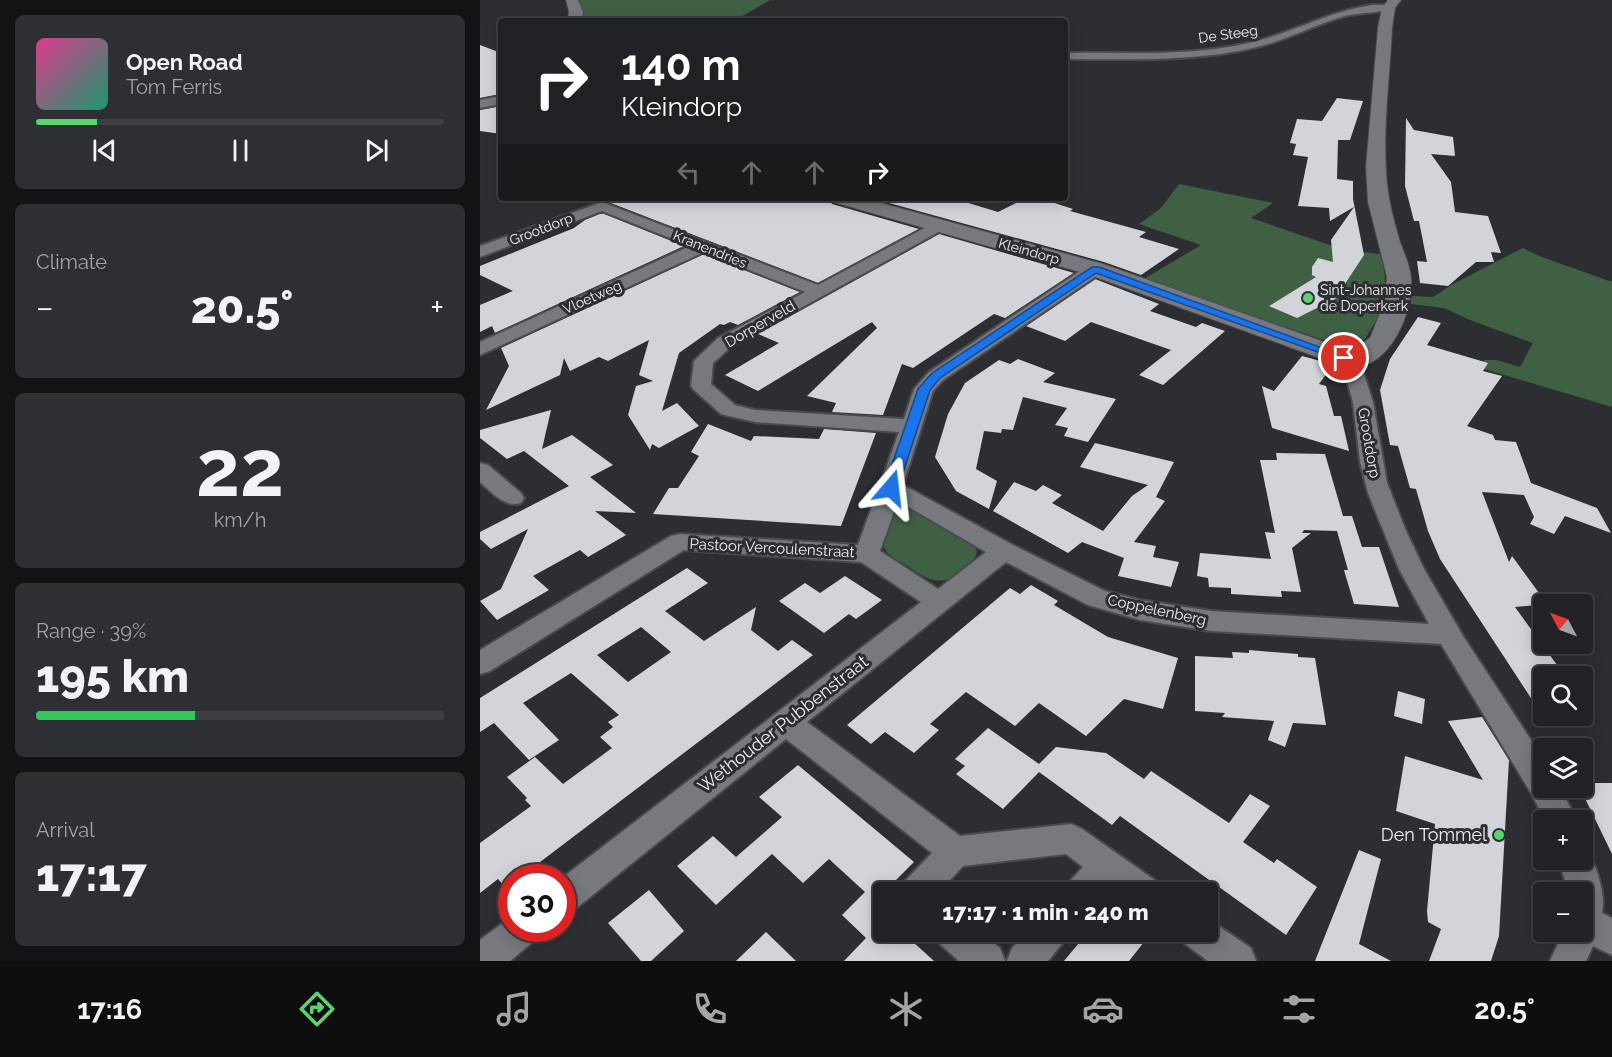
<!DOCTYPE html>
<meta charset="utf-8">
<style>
:root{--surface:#222226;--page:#2e2f32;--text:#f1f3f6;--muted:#a2a4a7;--line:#3f3f43;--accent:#58d570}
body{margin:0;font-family:Raleway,sans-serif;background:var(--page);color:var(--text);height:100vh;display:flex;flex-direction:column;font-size:22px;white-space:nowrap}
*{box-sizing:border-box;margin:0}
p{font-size:20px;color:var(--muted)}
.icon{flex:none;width:33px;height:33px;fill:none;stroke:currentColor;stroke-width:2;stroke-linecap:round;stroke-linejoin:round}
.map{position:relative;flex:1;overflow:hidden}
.details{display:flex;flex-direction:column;gap:15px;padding:15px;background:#131315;width:480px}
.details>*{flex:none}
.banner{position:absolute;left:18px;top:18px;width:570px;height:183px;border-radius:6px;box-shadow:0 3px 15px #0003,0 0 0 2px var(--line);background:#202124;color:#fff;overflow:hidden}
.needle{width:39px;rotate:311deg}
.controls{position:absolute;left:1053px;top:594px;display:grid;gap:12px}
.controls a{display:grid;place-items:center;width:60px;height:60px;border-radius:6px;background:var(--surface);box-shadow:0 3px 15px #0003,0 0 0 2px var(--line);font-size:30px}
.speed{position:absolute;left:18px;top:864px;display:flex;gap:12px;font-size:30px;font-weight:700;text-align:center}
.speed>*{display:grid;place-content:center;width:78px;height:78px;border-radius:50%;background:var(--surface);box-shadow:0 3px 15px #0003,0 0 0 2px var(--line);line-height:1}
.speed .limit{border:9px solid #d22;background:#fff;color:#111}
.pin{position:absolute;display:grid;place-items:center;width:51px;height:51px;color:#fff;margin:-26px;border:3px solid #fff;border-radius:50%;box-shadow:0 2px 6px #0007}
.me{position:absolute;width:66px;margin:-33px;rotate:17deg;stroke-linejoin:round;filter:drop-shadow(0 0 4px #0008)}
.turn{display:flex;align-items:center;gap:21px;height:126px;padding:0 24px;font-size:27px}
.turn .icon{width:78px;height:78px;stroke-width:2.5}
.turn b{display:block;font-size:42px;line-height:51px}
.lanes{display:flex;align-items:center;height:57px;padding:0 24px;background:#0003;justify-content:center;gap:30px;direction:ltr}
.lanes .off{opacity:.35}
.big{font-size:45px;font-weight:800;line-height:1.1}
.details .widget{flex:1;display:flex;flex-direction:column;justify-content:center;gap:9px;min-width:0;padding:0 21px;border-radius:9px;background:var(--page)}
.details .dial{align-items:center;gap:0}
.dial b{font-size:78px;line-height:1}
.song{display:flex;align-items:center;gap:18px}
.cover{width:72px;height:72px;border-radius:9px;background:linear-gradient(135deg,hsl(330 70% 55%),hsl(160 70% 35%))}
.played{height:6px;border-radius:3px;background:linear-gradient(90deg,var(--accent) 15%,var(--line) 15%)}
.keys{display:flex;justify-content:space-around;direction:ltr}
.heat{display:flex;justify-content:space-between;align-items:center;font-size:33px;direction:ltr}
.charge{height:9px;border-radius:4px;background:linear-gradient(90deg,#34c759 39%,var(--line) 0)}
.trip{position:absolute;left:393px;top:882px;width:345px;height:60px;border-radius:6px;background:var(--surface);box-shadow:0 3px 15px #0003,0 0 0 2px var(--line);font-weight:800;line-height:60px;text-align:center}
.dock{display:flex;height:96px;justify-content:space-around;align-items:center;background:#0e0e0f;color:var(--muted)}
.dock .icon{width:42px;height:42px}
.dock .selected{color:var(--accent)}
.dock b{font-size:27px;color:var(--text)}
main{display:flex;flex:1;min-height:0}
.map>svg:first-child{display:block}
</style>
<main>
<section class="details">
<div class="widget">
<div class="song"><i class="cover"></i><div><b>Open Road</b><p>Tom Ferris</p></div></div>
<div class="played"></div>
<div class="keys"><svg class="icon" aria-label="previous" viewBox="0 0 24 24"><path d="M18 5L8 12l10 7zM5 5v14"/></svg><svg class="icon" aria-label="pause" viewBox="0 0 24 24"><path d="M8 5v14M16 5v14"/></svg><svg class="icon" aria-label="next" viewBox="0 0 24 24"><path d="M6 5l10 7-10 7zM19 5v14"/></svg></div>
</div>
<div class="widget"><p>Climate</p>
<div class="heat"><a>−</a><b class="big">20.5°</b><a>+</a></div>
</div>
<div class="widget dial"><b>22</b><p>km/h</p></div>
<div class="widget"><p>Range · 39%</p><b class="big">195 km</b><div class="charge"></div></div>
<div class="widget"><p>Arrival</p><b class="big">17:17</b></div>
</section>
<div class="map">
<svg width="1132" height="961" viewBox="0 0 1132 961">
<rect width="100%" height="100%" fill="#2d2e32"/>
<!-- green -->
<g fill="#406044">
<path d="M97 0H290L254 21H101V6Z"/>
<path d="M699 184 793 203 771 218 864 250 900 254C909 280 906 309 889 332 887 336 884 341 880 343 874 347 864 345 856 344L662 280 721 245 659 224 681 208Z"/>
<path d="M1043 248 1059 256 1132 282V407L1001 368 1004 360H1016L1040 367 1053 343 990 320 964 308 930 304 932 296 953 297 971 285Z"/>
<path d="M420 503 427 504 494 544 497 552C494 562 488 566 480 572 458 589 446 578 426 565 416 559 406 556 403 544L415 507Z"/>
</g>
<!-- building -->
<g fill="#d3d4da" fill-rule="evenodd">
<path d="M0 45 21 53V94L0 98Z"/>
<path d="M857 98 883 101 870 140H858L857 179 873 181V199L884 255 855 299 817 318 789 306 836 277 832 275V267L838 258 853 262 851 240 874 207 850 221 849 208 818 206 828 157 813 155 816 144 810 143 817 119 842 121Z"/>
<path d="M21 106V134L0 131V110Z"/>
<path d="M926 118 934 130 973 137 975 156 951 154 971 182 975 212 1008 216 1021 253 1011 252 1014 262H996L968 286 940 283 937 261 947 262 939 221H934L925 186Z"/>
<path d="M133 198H348L352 204 439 229 338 283 128 202Z"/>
<path d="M391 198H472L518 212 546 198H559L593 209 590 211 666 232 659 237 699 249 661 275 624 262Z"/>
<path d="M122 213 204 246 15 333 12 326 0 332V305L33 291 0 275V266L94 228 105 220Z"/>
<path d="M459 234 594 273 525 318 514 314 433 368 422 364 403 415 352 412 356 403 327 396 397 328 392 322 278 391 245 375 299 343 278 334Z"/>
<path d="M224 254 320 292 258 325 250 322 244 325 240 324 199 353 182 411 197 403 219 426 179 448 172 444 170 450 148 415 156 386 173 381 159 375 169 340 128 361 119 357 90 371 84 358 80 375 6 410 29 366 21 348Z"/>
<path d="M615 279 679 304 670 311 716 327 722 323 745 331 683 385 659 375 691 350 611 322 585 341 546 326Z"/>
<path d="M938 317 961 323 947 345 1008 363 1003 371 1022 376 987 426 1013 435 1015 440 1036 442 1051 483 1117 508 1131 533 1085 516 1074 534 1050 524 1054 517 1044 495 1002 492 1029 562 1032 556 1067 604 1035 607 1085 676H1064V718L960 559 948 531 936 489 930 488 918 446 910 445 900 390 910 359Z"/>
<path d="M822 356 844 362 840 366 850 369 839 384 846 386 854 416H861L869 451 792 428 782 386 794 391Z"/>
<path d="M538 359 575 373 563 382 636 399 608 442 584 436 588 428 575 425 587 408 543 397 533 430 522 429 521 433 504 431 496 469 517 481 509 509 476 491 455 457 468 414 485 383 519 360 530 364Z"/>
<path d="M71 410 62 449 92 435 133 465 110 477 156 513 115 511 146 535 108 557 100 550 53 576 69 590 17 620 0 601 21 589 48 529 11 549 0 539V532L89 486 44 451 27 459 0 438V430Z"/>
<path d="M228 424 271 441 274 436 339 439 344 429 396 433 361 526 173 514 189 488H198L219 456 211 452Z"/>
<path d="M615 443 694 462 676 497 685 501 654 542 676 546 673 557 699 562 691 587 638 576 644 558 602 542 588 553 513 511 534 482 556 491 563 485 582 495 572 503 623 531 652 496 668 485 600 467Z"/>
<path d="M796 453 845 454 863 516H872L882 547H899L919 607 874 604 864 570H868L857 531 824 530 822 533H831L812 548 821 592 801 591 802 597 751 594V588L729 587 728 578 717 576 720 553 791 559 785 532 795 533 780 460H797Z"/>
<path d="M207 568 228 583 185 611 224 641 276 607 271 630 298 651 312 640 333 655 39 878H32V884L26 888 18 879 0 893V843L51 806 45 800 47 798 27 777 55 757 83 784 132 748 120 737 133 727 128 722 139 715 91 673 43 703 79 740 49 760 14 723 0 732V698ZM161 627 191 652 148 682 117 655Z"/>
<path d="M365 576 402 600 376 619 369 614 344 633 299 601 325 583 340 593Z"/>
<path d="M551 585 578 601 574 605 628 637 698 658 683 709 644 699 606 736 559 703 535 726 486 692 450 724 459 730 434 753 405 732 391 744 367 725 530 588 540 594Z"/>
<path d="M769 650 818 654V657L835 658 846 725 813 723 805 747 788 740 794 721 742 717 745 713 715 711V656L753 658 752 652 769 653Z"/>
<path d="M918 691 945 699 942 724 914 716Z"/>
<path d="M1002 717 1029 760 1019 936 1011 961H949L961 929 948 922 947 911 955 824 916 811 925 756 1003 780 968 721Z"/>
<path d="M508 728 559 764 576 747 626 753 664 779 671 771 749 823 770 794 790 806 763 842 794 863 797 859 837 887 806 935 640 816 632 825 559 772 523 809 476 774 485 766 475 759Z"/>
<path d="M318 765 434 862 404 892V932H422L454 961H364L386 938 362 915 385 892 349 859 323 883 292 854 236 905 197 866 233 836 256 857 302 817 279 797Z"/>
<path d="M1102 783H1132V854L1100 788H1102Z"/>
<path d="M879 850 901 859 879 944 911 961H835Z"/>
<path d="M169 890 204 931 171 961H161L128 923Z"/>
<path d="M286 932 316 961H256Z"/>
<path d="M608 932H672L649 961H584Z"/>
</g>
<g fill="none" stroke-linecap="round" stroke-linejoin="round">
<defs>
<g id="street">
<path d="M892 5H909L914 8C908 12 876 13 865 16 834 25 805 41 773 48 712 62 648 59 585 59V53C647 52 713 57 773 42 814 32 850 11 892 5Z"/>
<path d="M21 96V104L0 108V100Z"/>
<path d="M122 202 338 285 454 223H464L467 226 464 229 252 346 233 363 231 384 255 405 275 410 424 419 434 389 449 372 609 265H621L623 269 621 273 463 380 453 391 423 485 533 545 625 591 660 600 731 611 949 624 919 569 888 493 880 462 873 402 861 360 864 356H878L893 402 907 483 926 531 944 569 983 636 1064 760V788H1080L1097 820H1065L1051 793 961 644 731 631 660 620 608 605 526 562 327 722 480 836 591 824 602 829 676 881 681 892H637L629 886 623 892H585L590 881 603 867 586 854 483 866 459 892H420L425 881 452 853 306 739 94 910 82 914V878L441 602 381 562 204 550 10 671 0 674V650L191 536 200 534 378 545 419 432 275 422 241 414 214 390 211 386 214 361 238 338 325 292 224 252 0 355V342L210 246 122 211 0 257V246ZM418 501 506 552 458 589 400 551Z"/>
<path d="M0 463 8 465 41 493 44 498 41 503C24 508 12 492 0 482Z"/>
<path d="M1102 847 1108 849C1116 868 1126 892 1122 913L1132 918V955L1113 946 1106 961H1070L1083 932H1102V892H1088L1079 860H1102Z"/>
<path d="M32 916V928H60L55 940 30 961H0V940Z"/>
<path d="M728 919 771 948 776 961H728L705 944 700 932H728Z"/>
<path d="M454 932H499L520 948 525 961H479L460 944Z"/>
<path d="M547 932H588L582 944 568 961H527L532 948Z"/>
</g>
<g id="secondary">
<path d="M86 0H98L103 12 102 21H88L89 12Z"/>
<path d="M908 0H921L915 8 912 28C910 73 903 126 906 170 907 196 913 218 920 242 924 253 930 266 931 277 934 314 907 377 862 366L607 274 353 202 350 198H383L623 264 870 351 890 338 904 303 907 277 888 202 886 167 898 28 902 8Z"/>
</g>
</defs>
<!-- street casing -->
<use href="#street" stroke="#4a4a4e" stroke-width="4"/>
<!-- secondary casing -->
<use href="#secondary" stroke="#4a4a4e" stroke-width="2"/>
<!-- street -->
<use href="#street" fill="#78797e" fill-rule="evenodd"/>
<!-- secondary -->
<use href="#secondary" fill="#78797e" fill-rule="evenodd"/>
</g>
<!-- route -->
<path fill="#1a73e8" stroke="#114b97" stroke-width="1.5" d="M612 267H619L870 358 864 361 860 360 616 273 460 378 450 390 418 488 411 492 406 491 404 488 438 389 452 373Z"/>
<!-- markers -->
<g fill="#58d570" stroke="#2d2e32" stroke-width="2">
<circle cx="828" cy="298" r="6"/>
<circle cx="1019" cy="835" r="6"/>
</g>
<g text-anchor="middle" stroke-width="6" stroke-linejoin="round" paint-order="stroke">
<!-- far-street labels -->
<g font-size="14" fill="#eeeff2" stroke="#2d2e32">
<text transform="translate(748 34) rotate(-8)" y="5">De Steeg</text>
<text transform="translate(61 229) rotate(-21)" y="5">Grootdorp</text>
<text transform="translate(230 249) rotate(22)" y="5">Kranendries</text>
<text transform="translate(549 251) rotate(16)" y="5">Kleindorp</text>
<text transform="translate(112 297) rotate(-24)" y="5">Vloetweg</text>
</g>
<!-- far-poi labels -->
<g font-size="14" fill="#eeeff2" stroke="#2d2e32" text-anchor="start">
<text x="840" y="295">Sint-Johannes<tspan x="840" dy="16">de Doperkerk</tspan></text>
</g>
<!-- street labels -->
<g font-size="15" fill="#eeeff2" stroke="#2d2e32">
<text transform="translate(280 324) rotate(-30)" y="5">Dorperveld</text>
<text transform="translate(889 443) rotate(80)" y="5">Grootdorp</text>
<text transform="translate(292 548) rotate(3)" y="5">Pastoor Vercoulenstraat</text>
<text transform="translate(677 610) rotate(12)" y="5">Coppelenberg</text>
</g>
<!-- near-street labels -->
<g font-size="18" fill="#eeeff2" stroke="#2d2e32">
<text transform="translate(303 724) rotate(-38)" y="6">Wethouder Pubbenstraat</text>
</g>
<!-- near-poi labels -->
<g font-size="18" fill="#eeeff2" stroke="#2d2e32" text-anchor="end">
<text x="1007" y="841">Den Tommel</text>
</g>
</g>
</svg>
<div class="controls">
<a><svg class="needle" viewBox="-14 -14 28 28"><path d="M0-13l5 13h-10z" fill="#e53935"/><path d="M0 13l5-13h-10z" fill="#a2a4a7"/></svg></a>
<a><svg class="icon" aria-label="search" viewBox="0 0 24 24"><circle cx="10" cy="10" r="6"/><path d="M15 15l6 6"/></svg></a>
<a><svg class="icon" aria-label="layers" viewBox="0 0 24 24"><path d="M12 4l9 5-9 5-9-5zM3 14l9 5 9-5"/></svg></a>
<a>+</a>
<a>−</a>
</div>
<div class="speed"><div class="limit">30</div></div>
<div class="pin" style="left:864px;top:358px;background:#d93025"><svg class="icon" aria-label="arrive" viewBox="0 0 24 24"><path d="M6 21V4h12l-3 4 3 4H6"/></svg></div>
<svg class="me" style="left:411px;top:488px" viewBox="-20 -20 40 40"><path d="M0-17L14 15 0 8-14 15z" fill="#1a73e8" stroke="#fff" stroke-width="4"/></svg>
<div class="trip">17:17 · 1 min · 240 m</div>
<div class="banner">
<div class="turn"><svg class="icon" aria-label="right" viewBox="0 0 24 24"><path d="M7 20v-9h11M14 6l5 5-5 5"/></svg><div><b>140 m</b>Kleindorp</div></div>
<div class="lanes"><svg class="icon off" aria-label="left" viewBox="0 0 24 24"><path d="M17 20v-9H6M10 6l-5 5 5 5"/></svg><svg class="icon off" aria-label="ahead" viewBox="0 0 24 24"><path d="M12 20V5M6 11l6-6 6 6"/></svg><svg class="icon off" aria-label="ahead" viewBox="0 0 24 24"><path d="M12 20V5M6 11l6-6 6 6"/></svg><svg class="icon" aria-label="right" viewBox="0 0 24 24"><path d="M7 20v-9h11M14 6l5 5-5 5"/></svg></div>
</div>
</div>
</main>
<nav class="dock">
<b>17:16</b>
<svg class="icon selected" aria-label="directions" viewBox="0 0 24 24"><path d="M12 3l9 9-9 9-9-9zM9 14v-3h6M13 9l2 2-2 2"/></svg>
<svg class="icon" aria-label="music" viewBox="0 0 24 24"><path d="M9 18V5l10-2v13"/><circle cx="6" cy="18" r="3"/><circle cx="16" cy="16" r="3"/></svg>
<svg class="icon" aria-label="phone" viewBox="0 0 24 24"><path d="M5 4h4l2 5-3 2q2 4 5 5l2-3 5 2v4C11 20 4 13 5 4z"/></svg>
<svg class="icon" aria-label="climate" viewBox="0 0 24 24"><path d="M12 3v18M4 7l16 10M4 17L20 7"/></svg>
<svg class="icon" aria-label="car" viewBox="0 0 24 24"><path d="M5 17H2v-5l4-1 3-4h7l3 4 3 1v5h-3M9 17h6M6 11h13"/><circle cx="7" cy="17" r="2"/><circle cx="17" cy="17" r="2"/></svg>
<svg class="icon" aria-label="filters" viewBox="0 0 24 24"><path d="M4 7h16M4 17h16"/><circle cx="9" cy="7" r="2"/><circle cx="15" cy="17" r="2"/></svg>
<b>20.5°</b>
</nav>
